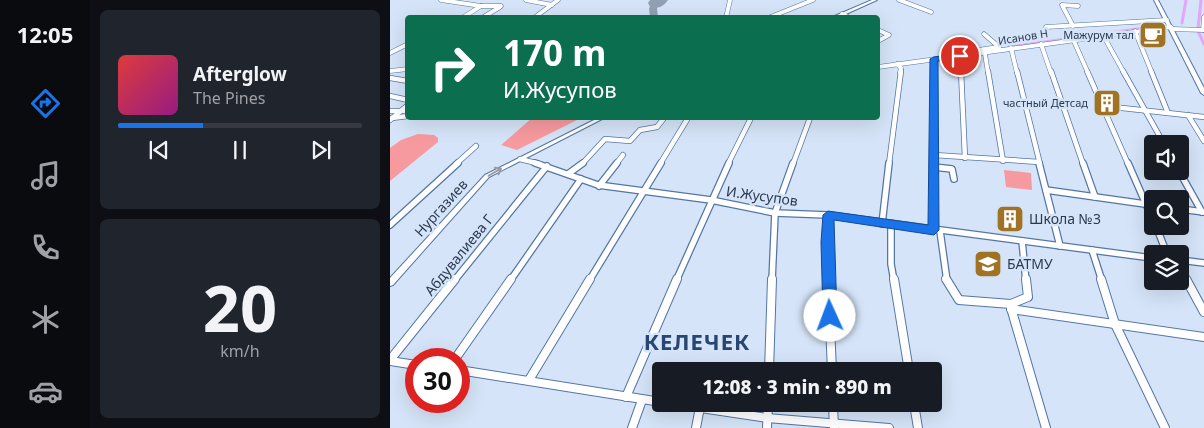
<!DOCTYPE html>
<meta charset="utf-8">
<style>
:root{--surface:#171b24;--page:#20242c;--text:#f1f3f6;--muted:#9ea1a6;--line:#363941;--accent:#1a73e8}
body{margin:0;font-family:"Noto Sans",sans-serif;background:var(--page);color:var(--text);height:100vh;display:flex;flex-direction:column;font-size:19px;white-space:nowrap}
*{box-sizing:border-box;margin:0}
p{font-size:16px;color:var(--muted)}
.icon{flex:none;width:28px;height:28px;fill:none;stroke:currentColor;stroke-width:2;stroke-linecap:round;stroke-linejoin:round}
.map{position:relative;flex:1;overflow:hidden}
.details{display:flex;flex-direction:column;gap:10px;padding:10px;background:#0d0f14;width:300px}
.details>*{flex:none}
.top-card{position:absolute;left:15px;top:15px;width:475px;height:105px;border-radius:5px;box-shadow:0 5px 20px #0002;background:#0b6e4f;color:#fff;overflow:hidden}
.tools{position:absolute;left:754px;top:135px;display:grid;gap:10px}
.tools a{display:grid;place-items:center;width:45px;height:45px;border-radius:5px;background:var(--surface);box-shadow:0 5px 20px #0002;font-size:25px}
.speed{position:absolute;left:15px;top:348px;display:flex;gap:10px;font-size:25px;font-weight:700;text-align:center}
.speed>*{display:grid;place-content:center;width:65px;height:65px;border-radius:50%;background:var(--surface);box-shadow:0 5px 20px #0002;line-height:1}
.speed .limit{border:8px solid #d22;background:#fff;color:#111}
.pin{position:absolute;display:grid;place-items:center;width:42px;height:42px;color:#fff;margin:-21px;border:2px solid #fff;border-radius:50%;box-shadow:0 1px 5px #0007}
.me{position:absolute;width:55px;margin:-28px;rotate:358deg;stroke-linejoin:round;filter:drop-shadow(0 0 4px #0008)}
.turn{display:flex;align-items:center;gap:18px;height:105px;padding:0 15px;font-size:22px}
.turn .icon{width:65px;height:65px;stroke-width:2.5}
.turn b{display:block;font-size:35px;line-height:42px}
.details .card{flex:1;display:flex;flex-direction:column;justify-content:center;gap:8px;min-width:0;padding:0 18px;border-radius:8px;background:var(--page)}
.details .dial{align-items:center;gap:0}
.dial b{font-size:65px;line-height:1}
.song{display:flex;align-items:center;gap:15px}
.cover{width:60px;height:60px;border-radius:8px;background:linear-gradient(135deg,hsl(0 70% 55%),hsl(310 70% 35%))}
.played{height:5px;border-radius:2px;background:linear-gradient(90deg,var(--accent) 35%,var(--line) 35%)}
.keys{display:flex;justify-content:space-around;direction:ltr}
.trip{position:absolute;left:262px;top:362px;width:290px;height:50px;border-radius:5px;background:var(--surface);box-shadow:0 5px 20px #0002;font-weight:800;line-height:50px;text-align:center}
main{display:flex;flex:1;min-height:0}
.tabs{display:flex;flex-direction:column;width:90px;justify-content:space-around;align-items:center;background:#090b0e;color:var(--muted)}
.tabs .icon{width:35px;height:35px}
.tabs .current{color:var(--accent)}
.tabs b{font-size:22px;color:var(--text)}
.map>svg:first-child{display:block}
</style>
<main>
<nav class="tabs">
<b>12:05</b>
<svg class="icon current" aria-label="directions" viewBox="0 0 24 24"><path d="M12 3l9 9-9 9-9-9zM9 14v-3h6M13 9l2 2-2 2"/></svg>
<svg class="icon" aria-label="music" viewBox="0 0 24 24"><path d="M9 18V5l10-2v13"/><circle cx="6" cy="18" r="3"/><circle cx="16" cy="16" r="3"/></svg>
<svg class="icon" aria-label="phone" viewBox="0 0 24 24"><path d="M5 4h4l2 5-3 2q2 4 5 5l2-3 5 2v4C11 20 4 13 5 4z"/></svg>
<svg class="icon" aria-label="climate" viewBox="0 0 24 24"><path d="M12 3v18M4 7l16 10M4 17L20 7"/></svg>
<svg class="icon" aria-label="car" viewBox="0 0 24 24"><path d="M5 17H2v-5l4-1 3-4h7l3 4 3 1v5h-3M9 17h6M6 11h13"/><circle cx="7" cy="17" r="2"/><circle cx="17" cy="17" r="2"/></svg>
</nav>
<section class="details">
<div class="card">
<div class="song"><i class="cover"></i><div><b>Afterglow</b><p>The Pines</p></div></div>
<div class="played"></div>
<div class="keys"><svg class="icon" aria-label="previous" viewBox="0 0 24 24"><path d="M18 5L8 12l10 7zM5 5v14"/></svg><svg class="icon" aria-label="pause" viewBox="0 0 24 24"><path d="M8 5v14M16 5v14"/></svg><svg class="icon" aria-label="next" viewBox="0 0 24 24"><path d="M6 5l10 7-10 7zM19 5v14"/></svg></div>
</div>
<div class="card dial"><b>20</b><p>km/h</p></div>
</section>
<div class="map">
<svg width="814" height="428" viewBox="0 0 814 428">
<rect width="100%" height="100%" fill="#d5e4f8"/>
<!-- green -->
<g fill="#f79a9f">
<path d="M142 118H191L127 150 111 145Z"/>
<path d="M28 134 44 135 48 138V142L0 181V148L11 140Z"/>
<path d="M614 170 641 173 642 190 616 187Z"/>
</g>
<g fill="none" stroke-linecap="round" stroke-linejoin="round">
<!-- canal -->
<g stroke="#e4a6fb" stroke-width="3">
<path d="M792 23 796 0"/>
<path d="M808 29 811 0"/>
<path d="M808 31 814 44"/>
<path d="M619 47 776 25"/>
</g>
<!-- taxiway -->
<path fill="#92a0b4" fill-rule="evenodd" d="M266 1 269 3 267 8 268 18H260L259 8Z"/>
<!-- runway -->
<path fill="#92a0b4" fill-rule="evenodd" d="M260 0H278C273 7 268 9 260 7L258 3Z"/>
<defs>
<g id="minor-far3">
<path d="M51 0 91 6H111"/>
<path d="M136 0 162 5"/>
<path d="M509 0 541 12"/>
<path d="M452 14 460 18"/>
<path d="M72 18 91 6"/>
<path d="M92 18 110 7"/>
<path d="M144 18 168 0"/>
<path d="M336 18 340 0"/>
<path d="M378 18 423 0"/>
<path d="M683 26 672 5 688 6"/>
<path d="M656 27 777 20"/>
<path d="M782 29 814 30"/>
<path d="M488 30 499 35 488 41"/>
<path d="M813 30 814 17"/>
<path d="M745 31 762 73"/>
<path d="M594 34 609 47"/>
<path d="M713 35 734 73"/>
<path d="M683 39 698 73"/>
<path d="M651 44 661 73"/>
<path d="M621 48 627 73"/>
<path d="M581 51 609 47"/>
<path d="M0 53 18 44"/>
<path d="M595 54 598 73"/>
<path d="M570 56 571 73"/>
<path d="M507 64 511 68 510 73"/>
<path d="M488 67 781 27"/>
<path d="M0 71 18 69"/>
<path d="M544 73V59"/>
</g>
<g id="minor-far2">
<path d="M571 71 575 158"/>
<path d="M598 71 613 161"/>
<path d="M627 71 650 164"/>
<path d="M661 71 693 164"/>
<path d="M697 71 738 164"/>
<path d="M733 71 774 144"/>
<path d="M761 71 778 113"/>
<path d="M0 78 18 81"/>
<path d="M0 96 18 100"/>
<path d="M714 106 814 117"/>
<path d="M0 111H18"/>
<path d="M798 115 814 141"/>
<path d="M2 118 18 116"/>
<path d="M0 120 18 105"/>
<path d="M544 155 649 162"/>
<path d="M130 159 150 164"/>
<path d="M66 164 86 146"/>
<path d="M192 164 215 139 240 141 250 130 267 127 274 118"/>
<path d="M226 164 233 155"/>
<path d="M270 164 298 118"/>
<path d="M338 164 361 118"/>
<path d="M403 164 420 118"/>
<path d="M499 164 511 71"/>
<path d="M543 164 544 71"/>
</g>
<g id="minor-far1">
<path d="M145 163 208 185 321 200 385 213 438 215 762 258"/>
<path d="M649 163 670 246"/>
<path d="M693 163 705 197"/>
<path d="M738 163 762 218"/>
<path d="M544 167 562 169 564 179"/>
<path d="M789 171 812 212"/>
<path d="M178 174 193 163"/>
<path d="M209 186 227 163"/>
<path d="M656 190 762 205"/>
<path d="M790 209 814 212"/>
<path d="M438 215V281"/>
<path d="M492 224 499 163"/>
<path d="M0 225 68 163"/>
<path d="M501 225V264L504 281"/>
<path d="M766 226 777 254"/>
<path d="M543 230V163"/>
<path d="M550 231 557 281"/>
<path d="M632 241 636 281"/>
<path d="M702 250 712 281"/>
<path d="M790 260 814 263"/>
<path d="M790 268 797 281"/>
<path d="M64 281 157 166"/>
<path d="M120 281 191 179"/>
<path d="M199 281 271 163"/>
<path d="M286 281 339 163"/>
<path d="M382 281 385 213 403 163"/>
</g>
<g id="minor">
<path d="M438 279 442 371"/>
<path d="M504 279 519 371"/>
<path d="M556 279 569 300 621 304 638 297 636 279"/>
<path d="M711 279 725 324 775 428"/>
<path d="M796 279 814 312"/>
<path d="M621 308 656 428"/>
<path d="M621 309 814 337"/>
<path d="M65 359 121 279"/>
<path d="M0 360 65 279"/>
<path d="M0 361 26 365"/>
<path d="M69 370 271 402"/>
<path d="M379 371 382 279"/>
<path d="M139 380 200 279"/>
<path d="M236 397 287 279"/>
<path d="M284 404 377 418 499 428"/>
<path d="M443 404 444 428"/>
<path d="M524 404 528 428"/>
<path d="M242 428 252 400"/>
<path d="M306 428 310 407"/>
<path d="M377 428 378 404"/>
</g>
<g id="major">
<path d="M482 0H487L447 18H440Z"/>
<path d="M764 0H768L814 88V95L811 93Z"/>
<path d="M208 118H214L99 177 3 285 0 286V278L95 175Z"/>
</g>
</defs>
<!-- minor-far3 casing -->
<use href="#minor-far3" stroke="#5476a4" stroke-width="5"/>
<!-- minor-far2 casing -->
<use href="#minor-far2" stroke="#5476a4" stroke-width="6"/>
<!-- minor-far1 casing -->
<use href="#minor-far1" stroke="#5476a4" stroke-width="8"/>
<!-- minor casing -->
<use href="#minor" stroke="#5476a4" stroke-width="10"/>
<!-- major casing -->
<use href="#major" stroke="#5476a4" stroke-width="2"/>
<!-- minor-far3 -->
<use href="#minor-far3" stroke="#fff" stroke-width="4"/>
<!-- minor-far2 -->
<use href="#minor-far2" stroke="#fff" stroke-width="4.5"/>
<!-- minor-far1 -->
<use href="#minor-far1" stroke="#fff" stroke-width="5.5"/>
<!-- minor -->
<use href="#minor" stroke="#fff" stroke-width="8"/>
<!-- major -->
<use href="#major" fill="#fff" fill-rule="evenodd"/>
</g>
<!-- one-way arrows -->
<defs><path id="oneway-shaft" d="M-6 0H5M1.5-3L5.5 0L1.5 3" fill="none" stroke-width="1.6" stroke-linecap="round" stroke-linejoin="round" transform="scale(1.25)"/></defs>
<use stroke="#959ca6" href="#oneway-shaft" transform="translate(105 172) rotate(-30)"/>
<!-- route -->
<path fill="#1a73e8" stroke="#114b97" d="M570 53 573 56 572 57 548 61 549 230 544 235 444 220 447 316 445 320 440 322 435 320 433 316 431 242 433 215 438 211 538 225 540 59 544 57Z"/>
<!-- icons -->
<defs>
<symbol id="cafe-square" viewBox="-11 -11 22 22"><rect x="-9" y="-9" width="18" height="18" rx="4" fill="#a07324" stroke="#d5e4f8"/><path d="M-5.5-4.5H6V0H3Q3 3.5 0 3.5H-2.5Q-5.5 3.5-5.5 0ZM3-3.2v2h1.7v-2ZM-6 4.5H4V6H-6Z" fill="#fff"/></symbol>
<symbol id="building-square" viewBox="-11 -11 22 22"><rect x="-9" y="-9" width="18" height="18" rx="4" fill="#a07324" stroke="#d5e4f8"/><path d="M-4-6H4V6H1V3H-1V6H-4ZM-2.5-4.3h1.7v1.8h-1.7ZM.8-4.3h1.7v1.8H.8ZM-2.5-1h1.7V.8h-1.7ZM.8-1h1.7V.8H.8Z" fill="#fff"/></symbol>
<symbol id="university-square" viewBox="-11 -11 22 22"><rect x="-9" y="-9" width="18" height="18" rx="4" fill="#a07324" stroke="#d5e4f8"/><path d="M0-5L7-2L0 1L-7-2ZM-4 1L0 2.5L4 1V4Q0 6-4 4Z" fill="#fff"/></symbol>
</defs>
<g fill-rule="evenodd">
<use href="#cafe-square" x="747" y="19" width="32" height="32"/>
<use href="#building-square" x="701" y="87" width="32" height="32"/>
<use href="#building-square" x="604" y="203" width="32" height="32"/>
<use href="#university-square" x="582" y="248" width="32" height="32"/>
</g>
<g text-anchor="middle" stroke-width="5" stroke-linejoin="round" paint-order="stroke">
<!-- far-poi labels -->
<g font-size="11" fill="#2b3a4e" stroke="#d5e4f8" text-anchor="end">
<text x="744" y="39">Мажурум тал</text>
<text x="698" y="107">частный Детсад</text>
</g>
<!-- far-street labels -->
<g font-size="11" fill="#2b3a4e" stroke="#d5e4f8">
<text transform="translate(633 37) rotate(-9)" y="4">Исанов Н</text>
</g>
<!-- street labels -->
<g font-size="14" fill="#2b3a4e" stroke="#d5e4f8">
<text transform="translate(372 196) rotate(8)" y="5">И.Жусупов</text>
<text transform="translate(51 208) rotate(-48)" y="5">Нургазиев</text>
<text transform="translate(69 255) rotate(-51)" y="5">Абдувалиева Г</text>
</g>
<!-- poi labels -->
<g font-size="14" fill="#2b3a4e" stroke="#d5e4f8" text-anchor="start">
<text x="639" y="224">Школа №3</text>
<text x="617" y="269">БАТМУ</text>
</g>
<!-- near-district labels -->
<g font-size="22" font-weight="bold" letter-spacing="1" fill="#274772" stroke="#d5e4f8">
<text x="307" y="350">КЕЛЕЧЕК</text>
</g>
</g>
</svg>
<div class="tools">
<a><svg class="icon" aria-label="sound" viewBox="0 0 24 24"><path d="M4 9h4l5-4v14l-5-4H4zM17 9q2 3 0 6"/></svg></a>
<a><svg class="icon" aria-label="search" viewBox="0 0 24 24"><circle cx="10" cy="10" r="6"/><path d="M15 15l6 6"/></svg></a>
<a><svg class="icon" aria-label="layers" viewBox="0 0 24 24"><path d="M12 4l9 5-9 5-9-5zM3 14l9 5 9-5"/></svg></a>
</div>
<div class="speed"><div class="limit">30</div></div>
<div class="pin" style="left:570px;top:56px;background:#d93025"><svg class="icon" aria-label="arrive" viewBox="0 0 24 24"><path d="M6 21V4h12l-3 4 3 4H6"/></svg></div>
<svg class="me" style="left:440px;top:316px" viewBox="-20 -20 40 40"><circle r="19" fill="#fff"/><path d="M0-13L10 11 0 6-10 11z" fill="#1a73e8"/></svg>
<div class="trip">12:08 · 3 min · 890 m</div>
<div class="top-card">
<div class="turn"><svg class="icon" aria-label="right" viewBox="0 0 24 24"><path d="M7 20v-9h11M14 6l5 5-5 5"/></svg><div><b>170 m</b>И.Жусупов</div></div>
</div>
</div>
</main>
